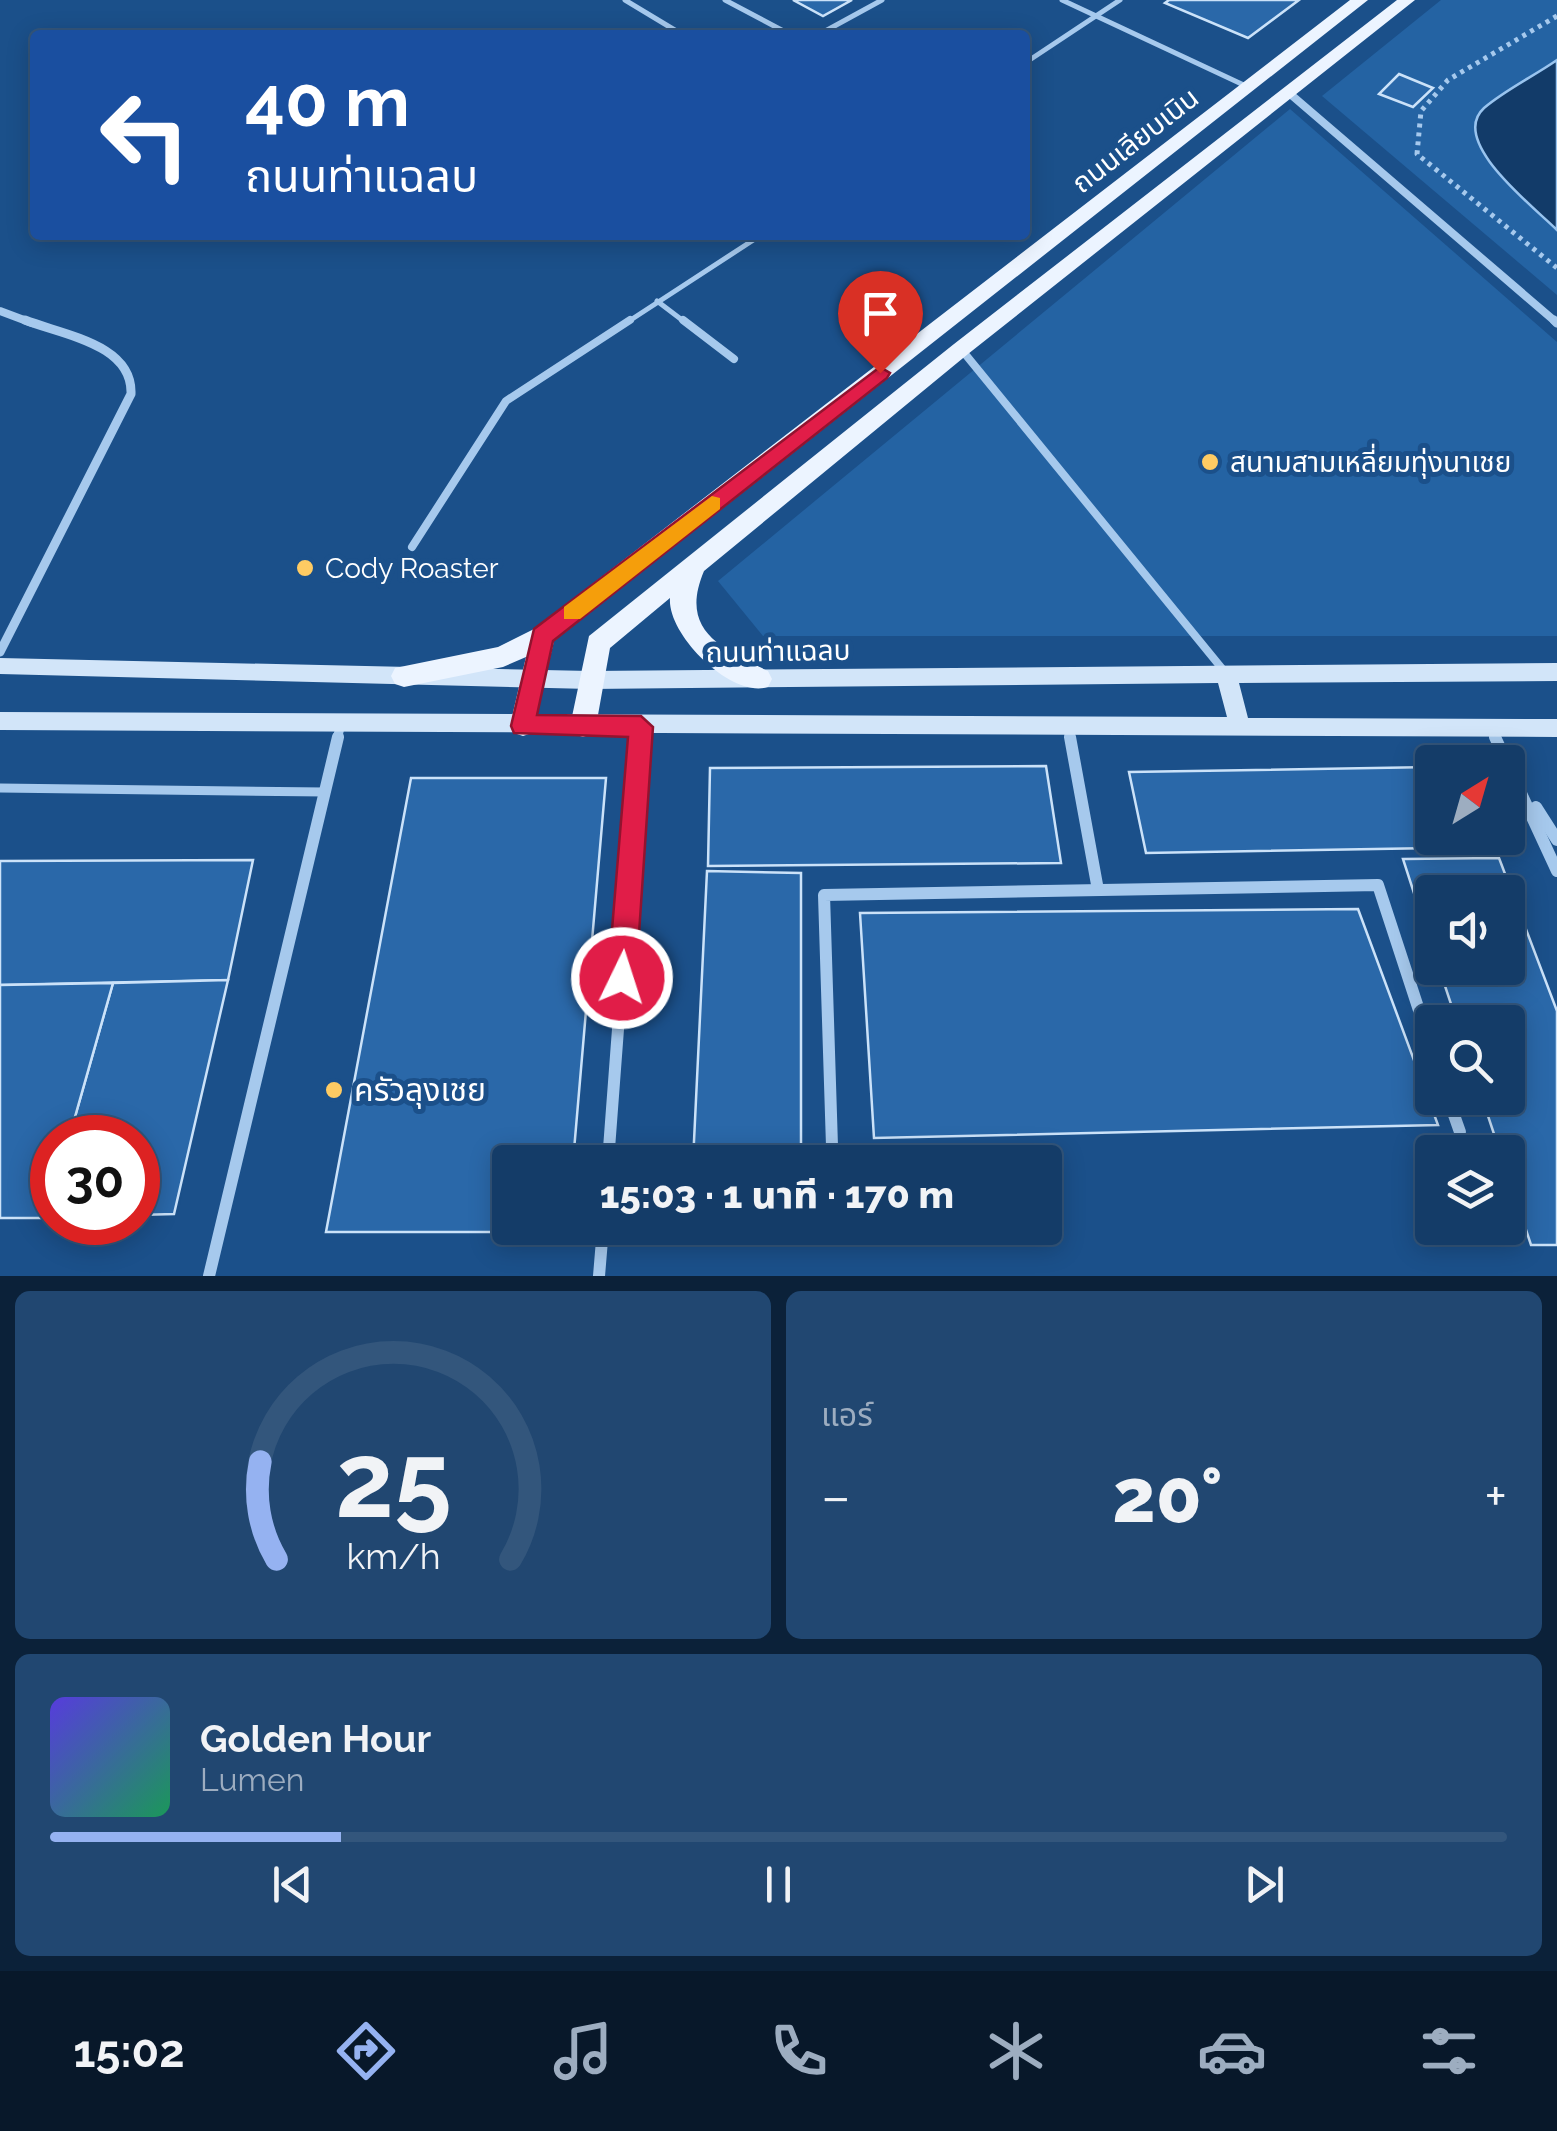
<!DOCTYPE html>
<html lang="th">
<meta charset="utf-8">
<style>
:root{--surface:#143c68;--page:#214771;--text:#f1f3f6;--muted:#9dadc0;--line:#33567c;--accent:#95b2f1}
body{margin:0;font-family:Raleway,"Noto Sans Thai",sans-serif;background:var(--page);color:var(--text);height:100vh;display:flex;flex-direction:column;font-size:38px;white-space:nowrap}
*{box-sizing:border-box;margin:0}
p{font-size:32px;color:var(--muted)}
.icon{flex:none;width:55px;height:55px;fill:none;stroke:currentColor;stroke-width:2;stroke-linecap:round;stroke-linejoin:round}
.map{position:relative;height:1276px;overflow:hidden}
.side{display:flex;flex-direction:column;gap:15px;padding:15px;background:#0b2139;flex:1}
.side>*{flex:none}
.guide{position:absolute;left:30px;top:30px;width:1000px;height:210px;border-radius:10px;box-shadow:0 5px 25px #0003,0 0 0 2px var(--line);background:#1a4fa0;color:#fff;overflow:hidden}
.needle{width:65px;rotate:37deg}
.fabs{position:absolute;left:1415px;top:745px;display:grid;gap:20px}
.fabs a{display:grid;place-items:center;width:110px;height:110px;border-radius:10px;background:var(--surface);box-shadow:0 5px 25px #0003,0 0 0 2px var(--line);font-size:50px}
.speed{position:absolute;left:30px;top:1115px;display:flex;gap:20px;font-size:50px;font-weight:700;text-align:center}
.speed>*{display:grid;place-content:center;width:130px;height:130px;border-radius:50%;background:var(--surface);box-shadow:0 5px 25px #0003,0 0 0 2px var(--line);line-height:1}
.speed .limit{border:15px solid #d22;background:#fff;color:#111}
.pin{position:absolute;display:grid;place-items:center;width:85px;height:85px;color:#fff;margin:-102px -42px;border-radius:50% 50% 50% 0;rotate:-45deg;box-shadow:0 0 10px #0007}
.pin .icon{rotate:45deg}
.me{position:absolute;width:110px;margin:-55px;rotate:4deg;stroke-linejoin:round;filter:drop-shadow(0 0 8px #0008)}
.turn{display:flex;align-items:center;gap:35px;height:210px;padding:0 50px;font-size:45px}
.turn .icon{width:130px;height:130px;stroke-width:2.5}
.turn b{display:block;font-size:70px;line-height:85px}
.big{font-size:75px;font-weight:800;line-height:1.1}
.side .tile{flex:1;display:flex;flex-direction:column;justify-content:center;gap:15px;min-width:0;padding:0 35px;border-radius:15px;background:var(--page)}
.side .dial{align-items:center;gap:0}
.dial svg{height:260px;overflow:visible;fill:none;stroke:var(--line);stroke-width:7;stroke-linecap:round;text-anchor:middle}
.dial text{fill:var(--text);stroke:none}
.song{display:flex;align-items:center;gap:30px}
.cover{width:120px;height:120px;border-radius:15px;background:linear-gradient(135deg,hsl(250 70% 55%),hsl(150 70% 35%))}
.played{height:10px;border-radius:5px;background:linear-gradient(90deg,var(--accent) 20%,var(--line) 20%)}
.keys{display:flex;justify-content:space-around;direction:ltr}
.heat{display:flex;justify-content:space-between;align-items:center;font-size:55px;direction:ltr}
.side .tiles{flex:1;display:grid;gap:15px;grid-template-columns:1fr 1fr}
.tile:last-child{grid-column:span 2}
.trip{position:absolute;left:492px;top:1145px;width:570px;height:100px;border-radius:10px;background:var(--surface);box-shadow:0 5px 25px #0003,0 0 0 2px var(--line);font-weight:800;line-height:100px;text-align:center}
.menu{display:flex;height:160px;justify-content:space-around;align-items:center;background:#08182a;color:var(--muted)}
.menu .icon{width:70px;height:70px}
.menu .selected{color:var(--accent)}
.menu b{font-size:45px;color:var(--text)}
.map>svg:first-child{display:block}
</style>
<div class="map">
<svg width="1557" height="1276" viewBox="0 0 1557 1276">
<rect width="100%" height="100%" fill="#1b508a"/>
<!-- green -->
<g fill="#2463a3">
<path d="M1441 0H1557V295L1322 96Z"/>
<path d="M1290 109 1557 342V636H763L718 581Z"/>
</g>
<!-- water -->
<path fill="#123b69" stroke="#99c4ef" stroke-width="2.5" d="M1557 60V230C1533 206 1448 141 1484 108 1505 90 1534 76 1557 60Z"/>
<!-- building -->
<g fill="#2a68a9" stroke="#cbe2f9" stroke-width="2.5">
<path d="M793 0H852L823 16Z"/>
<path d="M1169 0H1299L1248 38 1165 3Z"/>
<path d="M1399 74 1433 88 1413 107 1379 94Z"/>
<path d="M1046 766 1061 863 708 866 710 768Z"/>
<path d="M1432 767V838H1491L1495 847 1146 853 1129 772Z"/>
<path d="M411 778H606L573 1162H510V1228H568V1232H326Z"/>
<path d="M1499 858 1557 1011V1245H1531L1508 1175V1152H1500L1482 1098H1508V1022H1457L1439 968H1508V892H1432V949L1403 859Z"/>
<path d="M253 860 228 980 0 985V861Z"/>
<path d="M707 871 801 873V1162H693Z"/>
<path d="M1358 909 1438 1125 874 1138 860 913Z"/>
<path d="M228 980 174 1214 138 1215V1138H69L113 983Z"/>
<path d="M113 983 69 1138H52V1195L46 1218H0V985Z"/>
<path d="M690 1228H801V1242L690 1240Z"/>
</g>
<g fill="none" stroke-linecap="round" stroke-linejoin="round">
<!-- path -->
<path stroke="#a6c9ed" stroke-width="5" stroke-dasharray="4 5" stroke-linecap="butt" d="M1557 16 1448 80 1421 111 1417 154 1557 268"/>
<!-- lane-far2 -->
<g stroke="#a6c9ed" stroke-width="5">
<path d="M625 0 683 35"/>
<path d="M725 0 791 35"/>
<path d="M1062 0 1248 87"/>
<path d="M818 35 882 0"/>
<path d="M1025 63 1120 0"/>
<path d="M657 301 686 323"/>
<path d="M626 323 761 235"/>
</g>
<!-- lane-far1 -->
<g stroke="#a6c9ed" stroke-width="8">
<path d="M683 320 734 359"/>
<path d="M961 349 1224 671"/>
<path d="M412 547 506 401 630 320"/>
</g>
<!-- lane -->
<path stroke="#a6c9ed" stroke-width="9" d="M0 788 325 792"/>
<!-- street-far2 -->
<g stroke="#a6c9ed" stroke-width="8">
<path d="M1289 93 1557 323"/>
<path d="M0 311 32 323"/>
</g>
<!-- street-far1 -->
<g stroke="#a6c9ed" stroke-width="9">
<path d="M1554 320 1557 323"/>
<path d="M0 652 131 394C133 344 63 335 25 320"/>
<path d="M1068 726 1070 739"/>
<path d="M1492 729 1497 739"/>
<path d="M337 739 341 724"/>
<path d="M640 739 641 727"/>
</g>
<!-- street -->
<g stroke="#a6c9ed" stroke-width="12">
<path d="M1070 737 1098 890"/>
<path d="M1495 737 1557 871"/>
<path d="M1536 807 1557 840"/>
<path d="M1448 1098 1460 1132"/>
<path d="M832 1146 824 895 1378 885 1432 1050"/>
<path d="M608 1162 640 737"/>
<path d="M209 1276 338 737"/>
<path d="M599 1276 603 1228"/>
</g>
<!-- secondary -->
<path fill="#d2e5f9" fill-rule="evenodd" d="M0 658 590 671 1557 663V681L1239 683 1248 718 1557 719V737L0 730V712L1227 717 1218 683 590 689 0 674Z"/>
<!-- primary -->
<g fill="#ecf4ff" fill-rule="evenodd">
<path d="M1350 0H1368L554 641 532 733 523 736 514 733 510 725 526 657 503 667 404 687 395 684 391 676 395 668 498 647 534 629Z"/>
<path d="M1397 0H1415L968 354 704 571C679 630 720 648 768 671L772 679 768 687C732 699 667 635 670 598L610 648 596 726 592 734 583 737 574 734 570 726 589 636 954 344Z"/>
</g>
</g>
<!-- route -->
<path fill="#e11d48" stroke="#92132f" stroke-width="2.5" d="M880 367 890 373 887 378 553 641 537 715 641 716 653 727 636 978 632 988 622 992 612 988 608 978 628 737 514 733 511 726 534 629Z"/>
<!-- slow -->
<path fill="#f59e0b" d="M712 496 720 498V509L580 619H564V607Z"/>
<!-- markers -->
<g fill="#fecb63" stroke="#1b508a" stroke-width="4">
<circle cx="1210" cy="462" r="10"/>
<circle cx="305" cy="568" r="10"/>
<circle cx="334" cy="1090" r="10"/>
</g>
<g text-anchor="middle" stroke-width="10" stroke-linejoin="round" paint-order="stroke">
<!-- street labels -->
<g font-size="28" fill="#fff" stroke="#1b508a">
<text transform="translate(1135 140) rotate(-38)" y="10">ถนนเลียบเนิน</text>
<text transform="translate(778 651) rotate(-1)" y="10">ถนนท่าแฉลบ</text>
</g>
<!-- poi labels -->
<g font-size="28" fill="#fff" stroke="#1b508a" text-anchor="start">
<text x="1230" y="472">สนามสามเหลี่ยมทุ่งนาเชย</text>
<text x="325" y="578">Cody Roaster</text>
</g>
<!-- near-poi labels -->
<g font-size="32" fill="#fff" stroke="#1b508a" text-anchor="start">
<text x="354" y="1101">ครัวลุงเชย</text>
</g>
</g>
</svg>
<div class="fabs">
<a><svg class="needle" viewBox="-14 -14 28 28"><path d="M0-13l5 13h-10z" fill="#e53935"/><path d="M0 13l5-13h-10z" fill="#9dadc0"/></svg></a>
<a><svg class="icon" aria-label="sound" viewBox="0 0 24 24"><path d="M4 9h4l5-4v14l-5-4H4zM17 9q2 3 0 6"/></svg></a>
<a><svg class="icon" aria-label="search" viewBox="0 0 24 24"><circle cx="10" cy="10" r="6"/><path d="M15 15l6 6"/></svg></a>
<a><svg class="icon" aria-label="layers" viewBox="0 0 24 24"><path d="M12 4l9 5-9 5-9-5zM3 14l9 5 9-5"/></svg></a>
</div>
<div class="speed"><div class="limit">30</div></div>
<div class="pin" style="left:880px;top:373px;background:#d93025"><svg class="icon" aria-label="arrive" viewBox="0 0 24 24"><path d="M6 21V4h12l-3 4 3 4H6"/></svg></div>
<svg class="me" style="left:622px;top:978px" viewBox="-20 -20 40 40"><circle r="17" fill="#e11d48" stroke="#fff" stroke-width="3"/><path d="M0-11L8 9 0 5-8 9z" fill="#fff"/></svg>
<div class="trip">15:03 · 1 นาที · 170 m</div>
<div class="guide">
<div class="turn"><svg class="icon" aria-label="left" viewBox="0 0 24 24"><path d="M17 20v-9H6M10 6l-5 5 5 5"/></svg><div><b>40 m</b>ถนนท่าแฉลบ</div></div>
</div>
</div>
<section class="side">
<div class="tiles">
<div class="tile dial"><svg viewBox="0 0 100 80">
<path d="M14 69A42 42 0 1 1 86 69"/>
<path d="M14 69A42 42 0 0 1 9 39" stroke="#95b2f1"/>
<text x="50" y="56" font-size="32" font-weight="700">25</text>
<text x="50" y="72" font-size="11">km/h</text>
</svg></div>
<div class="tile"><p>แอร์</p>
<div class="heat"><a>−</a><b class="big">20°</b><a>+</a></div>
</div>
<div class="tile">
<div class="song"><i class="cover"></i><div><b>Golden Hour</b><p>Lumen</p></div></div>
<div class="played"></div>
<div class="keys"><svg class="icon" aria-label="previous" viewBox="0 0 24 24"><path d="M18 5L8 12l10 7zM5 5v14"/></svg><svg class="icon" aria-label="pause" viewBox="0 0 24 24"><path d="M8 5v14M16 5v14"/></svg><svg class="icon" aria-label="next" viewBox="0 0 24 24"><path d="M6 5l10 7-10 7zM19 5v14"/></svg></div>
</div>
</div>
</section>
<nav class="menu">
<b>15:02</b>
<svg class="icon selected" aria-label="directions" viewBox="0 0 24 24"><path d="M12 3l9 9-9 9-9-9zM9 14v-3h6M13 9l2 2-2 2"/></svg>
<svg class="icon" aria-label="music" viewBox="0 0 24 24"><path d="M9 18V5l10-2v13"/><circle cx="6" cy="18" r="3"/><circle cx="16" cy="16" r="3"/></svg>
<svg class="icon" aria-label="phone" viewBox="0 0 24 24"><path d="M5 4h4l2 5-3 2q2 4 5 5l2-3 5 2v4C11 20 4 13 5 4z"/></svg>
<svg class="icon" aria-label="climate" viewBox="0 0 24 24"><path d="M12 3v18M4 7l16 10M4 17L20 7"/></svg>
<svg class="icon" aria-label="car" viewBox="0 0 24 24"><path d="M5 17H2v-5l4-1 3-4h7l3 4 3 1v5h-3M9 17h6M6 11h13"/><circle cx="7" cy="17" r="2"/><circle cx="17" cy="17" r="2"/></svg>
<svg class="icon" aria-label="filters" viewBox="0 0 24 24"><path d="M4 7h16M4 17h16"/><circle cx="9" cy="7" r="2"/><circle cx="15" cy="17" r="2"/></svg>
</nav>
